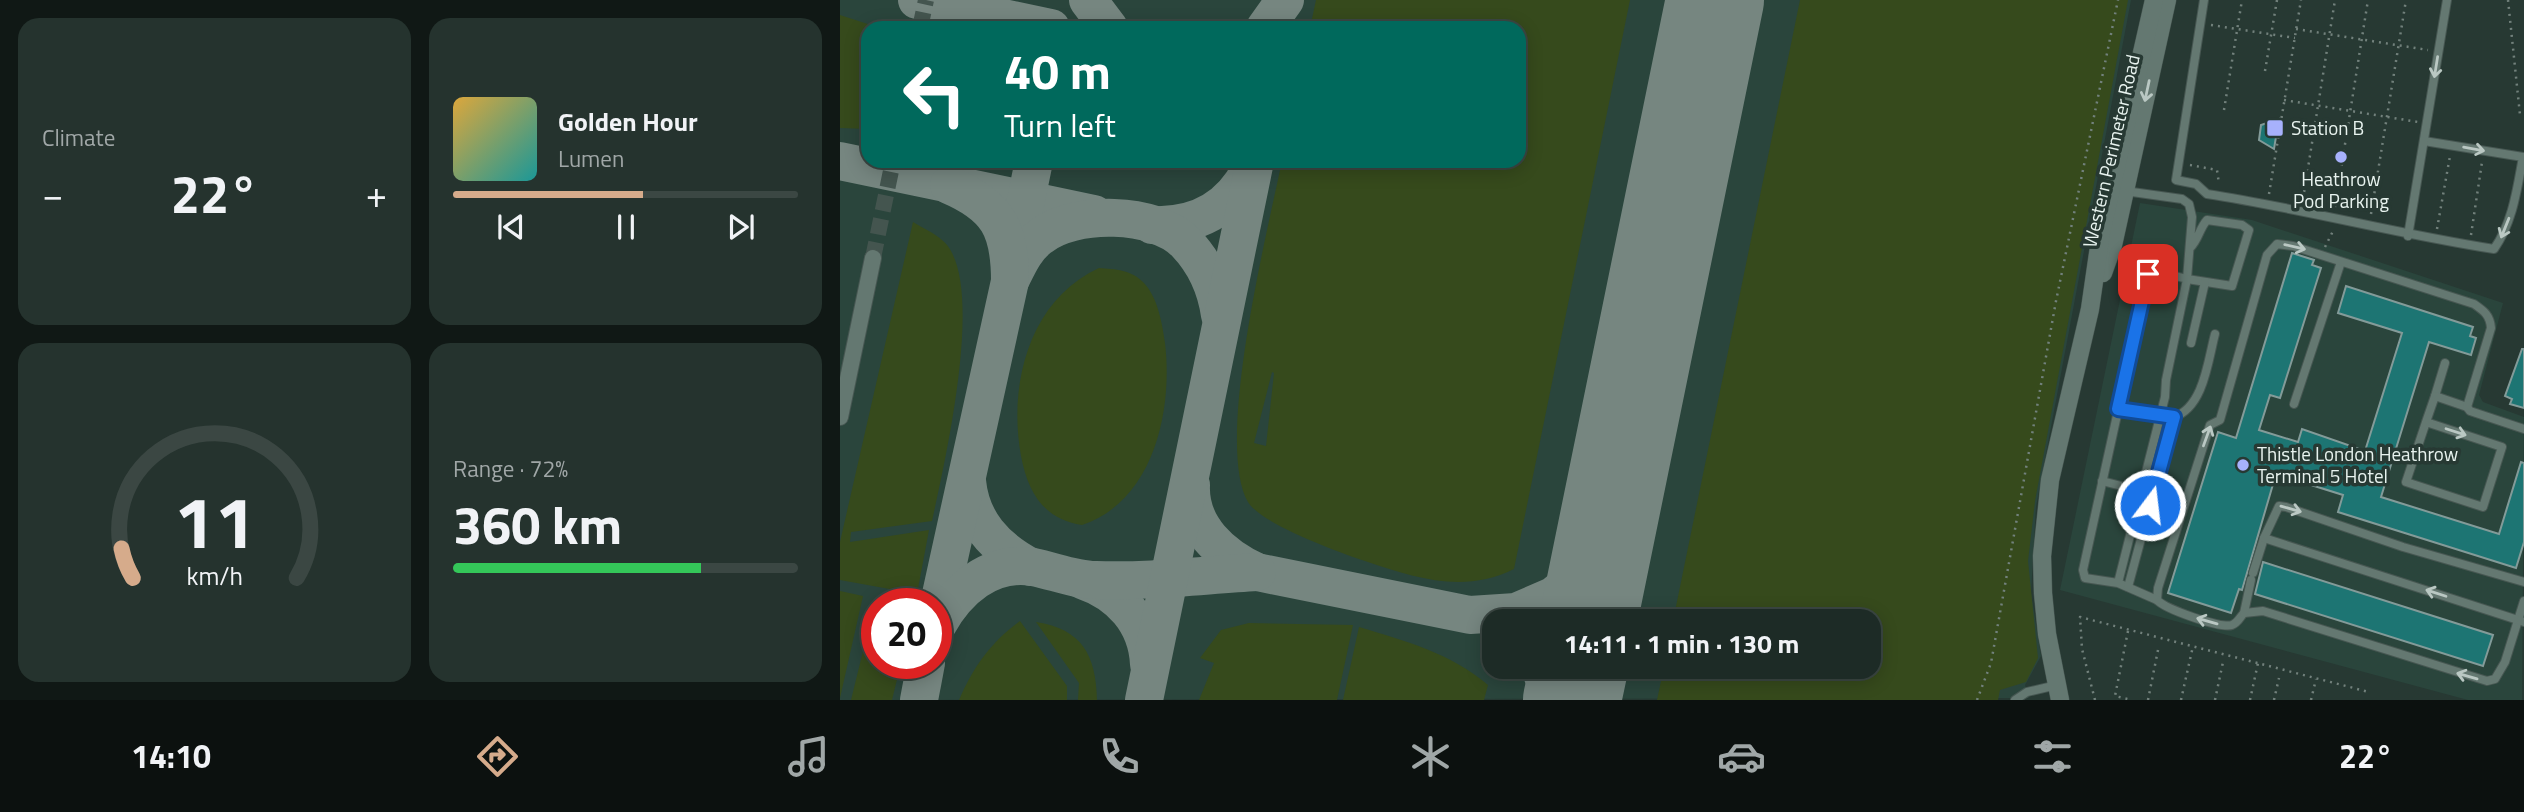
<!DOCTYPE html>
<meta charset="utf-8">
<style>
:root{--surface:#1d2b26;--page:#25332e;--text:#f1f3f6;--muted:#a0a7a7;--line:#3b4743;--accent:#d6ab8b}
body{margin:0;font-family:"Titillium Web",sans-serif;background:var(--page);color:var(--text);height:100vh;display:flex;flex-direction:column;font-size:26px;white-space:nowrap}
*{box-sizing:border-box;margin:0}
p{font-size:23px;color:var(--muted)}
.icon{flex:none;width:38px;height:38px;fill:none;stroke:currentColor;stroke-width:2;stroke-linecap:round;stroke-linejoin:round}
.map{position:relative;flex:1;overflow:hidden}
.side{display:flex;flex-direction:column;gap:18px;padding:18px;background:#101815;width:840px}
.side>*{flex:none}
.guide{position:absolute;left:21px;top:21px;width:665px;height:147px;border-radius:21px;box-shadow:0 4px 18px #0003,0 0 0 2px var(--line);background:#00695c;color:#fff;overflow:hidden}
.speed{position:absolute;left:21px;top:588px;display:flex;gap:14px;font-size:35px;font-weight:700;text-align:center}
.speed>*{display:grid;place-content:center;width:91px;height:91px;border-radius:50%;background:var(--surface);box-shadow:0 4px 18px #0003,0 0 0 2px var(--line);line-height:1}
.speed .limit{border:10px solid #d22;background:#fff;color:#111}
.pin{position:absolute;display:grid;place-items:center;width:60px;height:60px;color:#fff;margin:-30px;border-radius:14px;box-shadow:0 4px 10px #0006}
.me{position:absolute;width:77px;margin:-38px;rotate:15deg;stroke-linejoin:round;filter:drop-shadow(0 0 5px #0008)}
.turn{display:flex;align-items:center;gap:24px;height:147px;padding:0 28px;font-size:32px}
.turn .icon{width:91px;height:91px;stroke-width:2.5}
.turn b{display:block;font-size:49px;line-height:60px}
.big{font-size:52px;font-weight:700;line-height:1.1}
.side .tile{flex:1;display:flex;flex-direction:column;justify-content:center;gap:10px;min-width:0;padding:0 24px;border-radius:21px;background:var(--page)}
.side .dial{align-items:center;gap:0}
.dial svg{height:182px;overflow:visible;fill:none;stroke:var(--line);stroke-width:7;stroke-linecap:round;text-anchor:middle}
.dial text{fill:var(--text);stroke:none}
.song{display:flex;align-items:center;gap:21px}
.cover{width:84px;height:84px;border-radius:10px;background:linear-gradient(135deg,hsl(40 70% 55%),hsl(180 70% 35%))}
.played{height:7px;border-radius:4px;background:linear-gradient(90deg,var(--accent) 55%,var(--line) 55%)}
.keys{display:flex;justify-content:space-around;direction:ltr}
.heat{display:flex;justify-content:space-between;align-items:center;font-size:38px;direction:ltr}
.charge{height:10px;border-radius:5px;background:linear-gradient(90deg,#34c759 72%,var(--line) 0)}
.side .tiles{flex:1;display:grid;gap:18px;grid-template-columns:repeat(2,1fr)}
.trip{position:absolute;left:642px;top:609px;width:399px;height:70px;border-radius:21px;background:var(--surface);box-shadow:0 4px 18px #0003,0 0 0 2px var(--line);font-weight:700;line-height:70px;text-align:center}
.dock{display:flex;height:112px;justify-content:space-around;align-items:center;background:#0c110f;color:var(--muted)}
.dock .icon{width:49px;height:49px}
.dock .current{color:var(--accent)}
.dock b{font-size:32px;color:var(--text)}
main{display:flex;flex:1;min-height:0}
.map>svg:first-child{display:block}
</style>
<main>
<section class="side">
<div class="tiles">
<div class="tile"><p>Climate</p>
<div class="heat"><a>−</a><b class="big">22°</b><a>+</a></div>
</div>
<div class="tile">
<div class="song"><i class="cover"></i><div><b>Golden Hour</b><p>Lumen</p></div></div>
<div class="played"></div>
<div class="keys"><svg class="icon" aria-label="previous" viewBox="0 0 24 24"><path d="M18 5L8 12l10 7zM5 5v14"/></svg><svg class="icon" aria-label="pause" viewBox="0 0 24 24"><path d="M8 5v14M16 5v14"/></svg><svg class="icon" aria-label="next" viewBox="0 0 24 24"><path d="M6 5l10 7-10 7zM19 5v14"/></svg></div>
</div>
<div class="tile dial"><svg viewBox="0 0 100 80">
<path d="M14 69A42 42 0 1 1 86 69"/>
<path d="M14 69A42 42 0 0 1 9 56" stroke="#d6ab8b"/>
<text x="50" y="56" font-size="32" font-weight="700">11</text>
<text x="50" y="72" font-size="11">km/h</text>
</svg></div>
<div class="tile"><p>Range · 72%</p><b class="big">360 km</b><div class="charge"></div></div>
</div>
</section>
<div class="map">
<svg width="1684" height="700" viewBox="0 0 1684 700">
<rect width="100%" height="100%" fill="#273933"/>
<!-- built -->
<g fill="#2a453c" fill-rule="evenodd">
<path d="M0 0H1291L1196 507 1191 593 1201 656 1185 685 1189 698 0 700ZM28 28H679V161H28ZM37 604H96V663H37ZM654 621H1029V667H654Z"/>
<path d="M1300 203 1412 220 1663 303 1639 395 1643 402 1684 417 1682 700H1628L1220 590Z"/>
</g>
<!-- green -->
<g fill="#364a1c" fill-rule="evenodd">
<path d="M476 0H790L674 569C624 594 575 578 525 561 499 552 421 524 408 502 374 444 428 229 442 161H679V28H470ZM432 372 434 373 426 446 414 443Z"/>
<path d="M960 0H1288L1195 501 1188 561 1198 658 1186 682 1160 690 1158 700H817L824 667H1029V621H833Z"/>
<path d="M0 15 40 28H28V129L0 128Z"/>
<path d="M277 161H327L295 170Z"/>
<path d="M73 222C86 230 104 237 111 251 141 304 105 461 92 521L11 532 10 542 89 530 77 594 0 580V542Z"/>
<path d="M259 268C275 269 292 270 304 283 318 298 322 323 325 343 333 410 314 501 242 525 203 519 188 492 181 456 168 385 189 300 259 268Z"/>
<path d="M0 591 23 596 0 698Z"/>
<path d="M37 617V663H61L52 700H11L25 643Z"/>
<path d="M180 621 227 686V700H119C133 667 151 642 180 621Z"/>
<path d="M196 622C242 629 256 655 257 700H238L239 683Z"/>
<path d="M409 623 513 625 497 700H359L374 663 360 658 381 630Z"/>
<path d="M519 627C565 641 611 653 648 685L644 700H503Z"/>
</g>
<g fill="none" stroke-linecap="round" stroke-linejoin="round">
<!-- taxiway -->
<g stroke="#768680" stroke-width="38">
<path d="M77 0 211 28"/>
<path d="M248 0 269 28"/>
<path d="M425 28 445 0"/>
<path d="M0 161 254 214"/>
<path d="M181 224 194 161"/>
<path d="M312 225C356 227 390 209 410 170"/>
<path d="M170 281C178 265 185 248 200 237 234 210 315 211 346 243 366 264 376 287 380 315"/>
<path d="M127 481C131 522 155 548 191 567"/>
<path d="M351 485C349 527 382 556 417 572L630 615 676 612 713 596 734 579 753 552 773 503"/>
<path d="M242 580C280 593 307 622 309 664"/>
<path d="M96 617 170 281C170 229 158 206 109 185"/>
<path d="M98 624C117 590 150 560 193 567 214 571 234 580 256 580 309 582 364 575 417 572"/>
<path d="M699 667 714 700"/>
<path d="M79 700 86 663"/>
<path d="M304 700 415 161"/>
</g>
<!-- runway -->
<g stroke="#768680" stroke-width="98">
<path d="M748 621 875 0"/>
<path d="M732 700 739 667"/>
</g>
</g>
<!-- building -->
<g fill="#1d7573" stroke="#839b99" stroke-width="2">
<path d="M1439 119 1434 149 1419 140 1421 125Z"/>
<path d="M1452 253 1474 260 1472 265 1481 268 1440 398 1430 395 1419 430 1458 442 1462 429 1525 451 1562 333 1498 313 1506 286 1633 327 1630 336 1636 338 1631 355 1589 342 1541 497 1659 534 1681 462 1684 463V542L1676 568 1498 512 1503 495 1436 474 1402 590 1399 589 1391 613 1328 593 1378 432 1396 438Z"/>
<path d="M1682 349H1684V408L1670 404 1672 399 1665 396Z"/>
<path d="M1423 562 1653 635 1643 666 1415 594Z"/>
</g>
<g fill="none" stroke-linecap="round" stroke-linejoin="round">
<!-- street-tunnel -->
<g stroke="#44554f" stroke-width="16" stroke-dasharray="16 8" stroke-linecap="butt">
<path d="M80 28 86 0"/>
<path d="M33 258 53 161"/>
</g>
<defs>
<g id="lane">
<path d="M1364 0 1336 180 1356 184 1367 194C1464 209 1557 234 1654 249 1673 222 1677 189 1683 157L1584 141"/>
<path d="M1285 191 1342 199 1349 204 1352 217 1347 279 1392 286 1409 230 1402 225 1367 220C1359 229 1359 239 1350 248"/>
<path d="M1568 236 1607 0"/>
<path d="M1351 343 1365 282"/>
<path d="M1595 396 1605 363"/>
<path d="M1454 404 1501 262"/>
<path d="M1278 409C1293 412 1318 422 1334 417 1364 407 1368 360 1375 334"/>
<path d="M1586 422 1566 482 1643 507 1662 447 1586 422 1595 396 1627 407"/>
<path d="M1684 429 1630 411 1627 407 1651 328C1650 315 1644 311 1634 304L1453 246 1437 244 1427 255 1380 420 1370 425 1318 588 1317 600C1325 609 1381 629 1392 625 1398 623 1400 617 1404 613L1423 611 1647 681 1655 679 1665 662 1684 601"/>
<path d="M1262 481 1301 491"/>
<path d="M1413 573 1424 538"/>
<path d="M1684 582 1563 547 1446 507 1439 506 1424 538 1684 622"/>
<path d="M1278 583 1325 397 1326 380 1347 279 1312 270 1308 274 1243 570 1245 578 1278 583 1317 600"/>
<path d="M1288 587 1334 417"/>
<path d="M1404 613 1411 580"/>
<path d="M1175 700 1187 692 1217 685"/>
</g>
<path id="street" d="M0 417 33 258"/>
<g id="secondary">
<path d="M1263 273 1273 245 1327 0"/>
<path d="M1220 700 1207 634 1203 593 1202 556 1210 480 1250 309 1261 233 1314 0"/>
</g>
</defs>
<!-- lane casing -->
<use href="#lane" stroke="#475752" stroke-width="10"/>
<!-- street casing -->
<use href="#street" stroke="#475752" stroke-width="18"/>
<!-- secondary casing -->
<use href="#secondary" stroke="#475752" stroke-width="19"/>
<!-- path -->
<g stroke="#72817c" stroke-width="2.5" stroke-dasharray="2 5" stroke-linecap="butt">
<path d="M1668 0 1680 115"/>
<path d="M1371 25 1455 38"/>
<path d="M1456 29 1588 50"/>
<path d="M1425 71 1437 0"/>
<path d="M1444 100 1578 122"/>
<path d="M1384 110 1402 0"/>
<path d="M1350 165 1377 170 1379 184"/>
<path d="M1429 194 1461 0"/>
<path d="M1463 199 1495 0"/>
<path d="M1495 207 1528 0"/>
<path d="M1531 214 1566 0"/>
<path d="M1597 229 1610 156"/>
<path d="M1631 235 1642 162"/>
<path d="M1485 247 1494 229"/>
<path d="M1288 631 1275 696 1292 700"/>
<path d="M1137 700 1151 663 1216 301 1278 0"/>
<path d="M1255 700 1242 649 1240 617 1529 692"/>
<path d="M1308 700 1319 645"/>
<path d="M1341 700 1353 646"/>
<path d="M1375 700 1383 662"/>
<path d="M1410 700 1418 663"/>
<path d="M1434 700 1439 678"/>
<path d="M1471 700 1476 679"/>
</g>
<!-- lane -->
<use href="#lane" stroke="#647871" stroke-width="8"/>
<!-- street -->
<use href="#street" stroke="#647871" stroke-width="16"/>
<!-- secondary -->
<use href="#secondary" stroke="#647871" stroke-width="18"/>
</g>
<!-- one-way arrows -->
<defs><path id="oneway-shaft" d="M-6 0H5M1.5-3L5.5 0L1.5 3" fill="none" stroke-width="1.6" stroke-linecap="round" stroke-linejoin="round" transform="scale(1.75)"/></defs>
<g stroke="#bac8c3">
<use href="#oneway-shaft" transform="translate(1596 67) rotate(99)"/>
<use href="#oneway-shaft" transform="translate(1307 91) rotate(102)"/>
<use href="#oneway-shaft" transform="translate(1634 149) rotate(10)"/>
<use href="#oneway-shaft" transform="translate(1665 228) rotate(112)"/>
<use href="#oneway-shaft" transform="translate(1455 247) rotate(13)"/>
<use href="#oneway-shaft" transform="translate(1616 432) rotate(18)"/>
<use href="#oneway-shaft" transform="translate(1367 436) rotate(-70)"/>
<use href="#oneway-shaft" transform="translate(1451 509) rotate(16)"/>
<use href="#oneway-shaft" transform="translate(1596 593) rotate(-162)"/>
<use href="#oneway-shaft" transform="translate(1367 621) rotate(-164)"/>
<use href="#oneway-shaft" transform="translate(1627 676) rotate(-164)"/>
</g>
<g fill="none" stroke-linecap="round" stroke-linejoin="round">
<defs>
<path id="route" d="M1308 274 1278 409 1334 417 1310 505"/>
</defs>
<!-- route casing -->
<use href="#route" stroke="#114b97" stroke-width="18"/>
<!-- route -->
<use href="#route" stroke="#1a73e8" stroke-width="12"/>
</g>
<!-- markers -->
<g fill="#a7b1fc" stroke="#273933" stroke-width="2.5">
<rect x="1426" y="119" width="18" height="18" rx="3.5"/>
<circle cx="1501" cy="157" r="7"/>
<circle cx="1403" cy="465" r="7"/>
</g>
<g text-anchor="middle" stroke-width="7" stroke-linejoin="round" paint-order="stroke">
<!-- poi labels -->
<g font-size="19" fill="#e8f3ef" stroke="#273933" text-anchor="start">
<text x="1451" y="135">Station B</text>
<text x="1501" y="186" text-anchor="middle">Heathrow<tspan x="1501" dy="22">Pod Parking</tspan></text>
<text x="1417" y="461">Thistle London Heathrow<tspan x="1417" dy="22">Terminal 5 Hotel</tspan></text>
</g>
<!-- street labels -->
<g font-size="19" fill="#e8f3ef" stroke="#273933">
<text transform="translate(1271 151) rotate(-77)" y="7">Western Perimeter Road</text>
</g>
</g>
</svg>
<div class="speed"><div class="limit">20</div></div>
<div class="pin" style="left:1308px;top:274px;background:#d93025"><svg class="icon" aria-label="arrive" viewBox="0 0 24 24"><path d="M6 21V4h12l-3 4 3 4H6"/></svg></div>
<svg class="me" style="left:1310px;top:505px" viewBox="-20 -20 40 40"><circle r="17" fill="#1a73e8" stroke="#fff" stroke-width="3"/><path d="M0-11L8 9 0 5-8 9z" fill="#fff"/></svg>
<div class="trip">14:11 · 1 min · 130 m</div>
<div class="guide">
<div class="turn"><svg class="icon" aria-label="left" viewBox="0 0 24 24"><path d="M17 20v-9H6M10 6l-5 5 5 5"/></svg><div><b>40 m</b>Turn left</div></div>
</div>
</div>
</main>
<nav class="dock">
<b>14:10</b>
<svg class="icon current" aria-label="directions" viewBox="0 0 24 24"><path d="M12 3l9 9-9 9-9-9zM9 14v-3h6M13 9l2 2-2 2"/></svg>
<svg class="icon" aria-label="music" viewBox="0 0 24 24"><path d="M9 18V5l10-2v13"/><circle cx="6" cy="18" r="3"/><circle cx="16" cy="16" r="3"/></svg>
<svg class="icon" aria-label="phone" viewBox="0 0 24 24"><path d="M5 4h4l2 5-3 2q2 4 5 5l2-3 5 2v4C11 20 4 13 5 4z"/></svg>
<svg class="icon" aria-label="climate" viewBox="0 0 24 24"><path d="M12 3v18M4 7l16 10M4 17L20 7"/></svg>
<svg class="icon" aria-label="car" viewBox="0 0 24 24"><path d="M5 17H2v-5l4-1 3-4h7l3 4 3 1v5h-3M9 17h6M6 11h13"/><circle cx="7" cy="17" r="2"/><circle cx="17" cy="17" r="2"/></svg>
<svg class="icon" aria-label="filters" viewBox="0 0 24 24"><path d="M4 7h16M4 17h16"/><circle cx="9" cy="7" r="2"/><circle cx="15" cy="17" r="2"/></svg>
<b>22°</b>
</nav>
